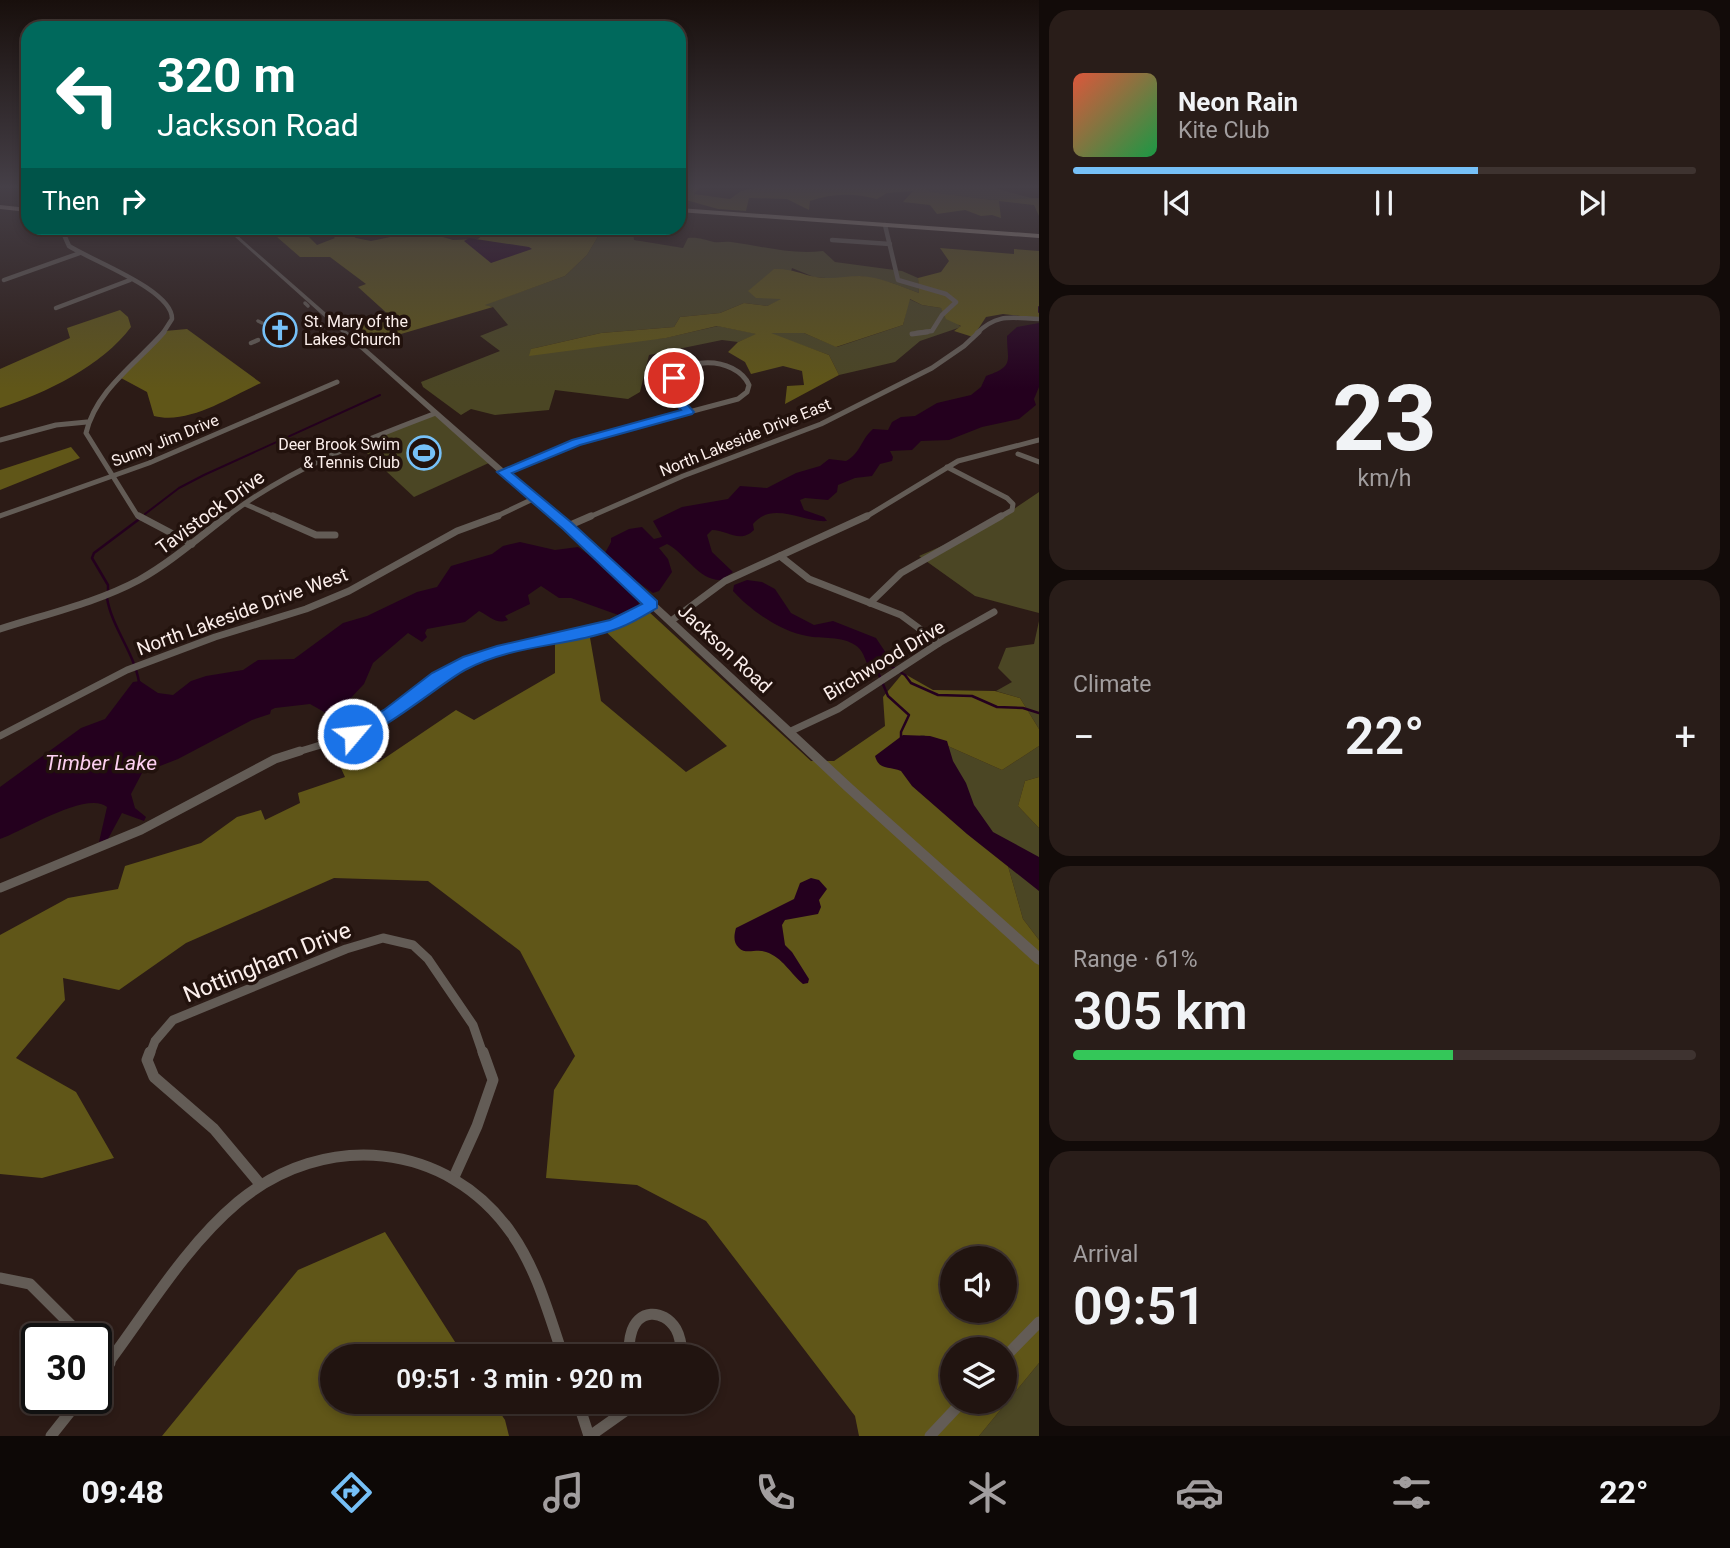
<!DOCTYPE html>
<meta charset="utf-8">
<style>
:root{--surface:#211410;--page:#291d19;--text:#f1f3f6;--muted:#a29e9f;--line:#3e3330;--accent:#76c0f7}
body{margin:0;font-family:Roboto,sans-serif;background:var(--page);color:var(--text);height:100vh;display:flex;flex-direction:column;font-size:26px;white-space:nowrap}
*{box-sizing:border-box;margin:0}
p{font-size:23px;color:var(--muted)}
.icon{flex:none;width:38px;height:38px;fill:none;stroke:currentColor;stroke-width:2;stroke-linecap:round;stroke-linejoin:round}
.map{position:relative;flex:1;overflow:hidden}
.panel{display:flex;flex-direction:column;gap:10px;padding:10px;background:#120b09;width:691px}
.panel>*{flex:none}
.top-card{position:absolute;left:21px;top:21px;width:665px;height:214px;border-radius:21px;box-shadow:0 4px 10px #0003,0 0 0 2px var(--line);background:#00695c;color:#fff;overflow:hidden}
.controls{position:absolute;left:940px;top:1246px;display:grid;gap:14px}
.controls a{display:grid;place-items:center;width:77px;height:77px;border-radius:50%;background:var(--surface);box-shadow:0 4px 10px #0003,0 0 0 2px var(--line);font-size:35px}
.speed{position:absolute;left:21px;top:1323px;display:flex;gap:14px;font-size:35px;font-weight:700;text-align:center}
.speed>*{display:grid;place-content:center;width:91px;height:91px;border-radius:50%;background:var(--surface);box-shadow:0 4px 10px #0003,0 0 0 2px var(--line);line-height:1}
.speed .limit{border:4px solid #111;border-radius:10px;background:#fff;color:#111}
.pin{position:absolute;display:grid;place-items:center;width:60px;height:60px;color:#fff;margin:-30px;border:4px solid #fff;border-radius:50%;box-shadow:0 2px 7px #0007}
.me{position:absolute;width:77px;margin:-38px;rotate:62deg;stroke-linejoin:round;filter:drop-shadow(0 0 5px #0008)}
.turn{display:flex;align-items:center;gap:24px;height:147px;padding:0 21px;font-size:32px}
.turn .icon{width:91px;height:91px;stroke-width:2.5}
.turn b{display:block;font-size:49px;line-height:60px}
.then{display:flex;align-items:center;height:66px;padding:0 21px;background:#0003;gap:14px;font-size:26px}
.big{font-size:52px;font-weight:600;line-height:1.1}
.panel .card{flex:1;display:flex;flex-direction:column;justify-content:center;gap:10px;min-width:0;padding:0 24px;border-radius:21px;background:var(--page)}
.panel .dial{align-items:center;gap:0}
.dial b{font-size:91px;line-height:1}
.song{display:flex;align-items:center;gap:21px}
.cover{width:84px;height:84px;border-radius:10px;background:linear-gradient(135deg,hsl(10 70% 55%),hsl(140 70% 35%))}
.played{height:7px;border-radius:4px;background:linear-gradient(90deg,var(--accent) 65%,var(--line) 65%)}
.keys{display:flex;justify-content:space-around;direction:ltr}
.heat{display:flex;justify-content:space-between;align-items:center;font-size:38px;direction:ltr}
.charge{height:10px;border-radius:5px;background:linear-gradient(90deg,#34c759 61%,var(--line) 0)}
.trip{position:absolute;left:320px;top:1344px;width:399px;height:70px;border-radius:35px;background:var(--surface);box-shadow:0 4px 10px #0003,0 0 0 2px var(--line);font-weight:600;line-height:70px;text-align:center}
.menu{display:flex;height:112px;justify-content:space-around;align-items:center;background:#0d0806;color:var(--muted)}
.menu .icon{width:49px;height:49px}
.menu .current{color:var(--accent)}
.menu b{font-size:32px;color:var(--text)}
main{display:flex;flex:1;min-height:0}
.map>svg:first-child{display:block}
</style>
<main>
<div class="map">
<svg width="1039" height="1436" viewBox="0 0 1039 1436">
<rect width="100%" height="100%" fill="#2c1b16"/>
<!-- green -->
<g fill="#4b4624">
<path d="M927 188H994L1035 199 992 200 930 192Z"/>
<path d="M603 228 633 229 634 240 683 248 688 238C699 237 704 240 714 242 720 243 725 241 731 242 762 246 791 255 823 251L835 262 902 271 918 278 919 293 892 283 860 276 837 279 814 277 792 268 783 299 767 306 744 303 720 313 680 317 674 327 601 333 531 349 665 338 718 326 758 334 738 342 722 340 649 355 640 392 628 399 555 390 549 410 495 415 471 409 461 415 423 387 421 382 500 351 480 336 508 325 493 307 483 305 565 276 587 255Z"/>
<path d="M909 299 922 305 941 308 961 327 920 341 895 362 839 375 829 355 768 333H804L837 347 903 325Z"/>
<path d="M436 413 491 462 414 497 358 445Z"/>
<path d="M1039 492V613L975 596 919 556 990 525Z"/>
<path d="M1039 621V729L1020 698 996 691 1012 682 998 668 1006 648 1034 644Z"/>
<path d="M923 735 1002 770 1039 746V777L1025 781 1018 806 1039 828V940L1023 919 1008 866 890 745Z"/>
<path d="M1039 1363V1436H979Z"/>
</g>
<!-- forest -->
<g fill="#605618" fill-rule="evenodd">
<path d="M679 188H699L694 194 730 199 741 191 754 188H927L930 192 992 200 1039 198V216L1034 205 999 201 1001 218 992 215 981 216 965 210 937 214 930 205 903 202 913 191 887 193 877 199C853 193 833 193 810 201L809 210 787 199 749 198 746 211 718 209 679 198Z"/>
<path d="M281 228 301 229 317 245 335 238 324 228H342L356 238 371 241 400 235 429 233 453 240 478 239C497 219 575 228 603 228L587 255 565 276 485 305 493 307 360 346 354 326 390 316 358 287 366 284 330 257H300L269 230Z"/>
<path d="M940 248 1014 254V249L1039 251V318L1003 314 986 317 973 337 954 331 961 326 946 319 941 308 922 305 910 299 903 325 836 347 804 333H771L829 355 839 375 785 404 787 386 804 385 802 371 783 366 751 374 745 362 728 352 738 342 756 334 717 326 666 338 529 356 531 349 601 333 674 327 680 317 720 313 744 303 767 306 781 299 756 298 748 291 774 269C790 268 801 274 816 277 832 280 845 276 860 276 880 277 900 286 919 293L918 278 941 272 949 261Z"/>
<path d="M120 310 128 317 131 327C102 366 46 393 0 408V369L70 338 67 328Z"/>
<path d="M187 329 261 383C230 397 189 425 154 416L147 392 121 378 165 331Z"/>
<path d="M71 447 80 458 0 490V470Z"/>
<path d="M648 611 811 761H834L885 726 883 697 903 673 933 690 995 691 1020 698 1039 729V746L1002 770 923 735 891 745 1008 866 1023 919 1039 940V1363L979 1436H859L855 1416 706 1221 637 1185 546 1178 554 1090 575 1056 520 951 428 881 334 878 186 943 119 990 63 978 65 1000 16 1058 76 1092 114 1158 42 1178 0 1174V935L68 898 118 889 125 866 201 843 237 817 261 810 265 820 300 803 298 793 345 777 340 766 379 762 456 710 474 720 555 673V640L589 632 601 701 686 772 727 746 602 628ZM952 1258H1004V1311H952ZM952 1349H1004V1402H952Z"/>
<path d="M1039 777V828L1018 806 1025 781Z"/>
<path d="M385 1232 464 1356H332V1402H493L505 1420 509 1436H162L298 1270Z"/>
</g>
<!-- water -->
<g fill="#24001e">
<path d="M469 238 529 247 532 249 491 263 464 241Z"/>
<path d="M1039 323V387L1034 399 1036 405 1019 419 982 427 949 440 921 441 912 450 890 451 893 457 892 461 880 464 872 476 855 478 838 485 837 492 828 500 805 498 800 500 804 510 824 517 827 521C803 523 773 500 753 524L754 530C740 544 727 530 712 530L707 535 712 552 733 572 721 580C699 581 685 553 667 544L659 548 668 559 672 572 659 591 653 593 621 570 605 553 611 542V538L629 529 642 527 654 539 662 537 653 521 682 507 728 499 740 486 767 488 796 473 820 466 829 459 846 461C861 453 861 439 873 429L888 430 892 422 901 417 915 416 937 403 971 395 981 387 986 376C1015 366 1007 361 1007 336L1017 327Z"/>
<path d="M520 542 555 550 578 547 614 574 638 598 639 607 621 616 571 598H559L541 586 528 595 530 604 505 616 508 620C497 625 489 616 479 611L465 622 427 629 425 633 427 637 422 642 408 633 373 663 364 684 333 717 310 704 275 708 271 710 270 714 252 720 178 759 142 773 131 794 135 808 146 817 144 821 122 813 108 839 99 842 107 807C87 790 23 831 0 839V787L81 728 105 719 133 682 140 681 158 693 173 695 191 681 206 676 243 670 258 660 294 659 343 623 367 616 417 592 437 587 451 566 492 554 503 546Z"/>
<path d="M747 580 762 582 775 589 791 613 814 625 833 621 876 638 886 653V666L878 671H872C864 663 866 652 855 645 842 636 822 639 807 636 781 632 750 610 733 591L734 585Z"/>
<path d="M903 735 930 736 947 741 953 761 966 783 974 805 993 832 1039 857V891L967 834 912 786 901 771C890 766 879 771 875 756Z"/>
<path d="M811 878 819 880 827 889 819 900 821 907 818 914 785 920 782 925 785 945 792 952 809 979 808 983 803 984C791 974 782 957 766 952 757 948 746 955 739 948 733 943 734 935 736 928L794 899 800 883Z"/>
</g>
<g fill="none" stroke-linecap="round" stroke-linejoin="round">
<!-- stream-far1 -->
<g stroke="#24001e" stroke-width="2">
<path d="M1039 307V312"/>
<path d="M145 514 179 488 204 475 380 395"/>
</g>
<!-- stream -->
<g stroke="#24001e" stroke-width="2.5">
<path d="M108 590V585L92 558 94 553 138 520"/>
<path d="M107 598C112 628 134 652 139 682"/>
<path d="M886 663 905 675 911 683 938 695 972 696 997 707 1023 708 1039 713"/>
<path d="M877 670 888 696 909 715 901 732V739"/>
</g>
<!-- pedestrian-far1 -->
<g stroke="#635c56" stroke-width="3.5">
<path d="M305 303 308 306"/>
<path d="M278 313 282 315"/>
<path d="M258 321 262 323"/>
</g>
<!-- pedestrian -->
<path stroke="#635c56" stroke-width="4.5" d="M251 343 258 340"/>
<!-- minor-far4 -->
<g stroke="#635c56" stroke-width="4.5">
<path d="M885 225 898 280 946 294 956 302 942 315 932 331 916 333"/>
<path d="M71 228 65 237 69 246C92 261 173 290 172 319L163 333"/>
<path d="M832 240 890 244"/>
<path d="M4 280 80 253"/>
<path d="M56 308 130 280"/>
<path d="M977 333C998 313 1011 318 1039 319"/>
</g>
<!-- minor-far3 -->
<g stroke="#635c56" stroke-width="5">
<path d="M912 334 927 332"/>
<path d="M0 440 56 425 87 422"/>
<path d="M1018 454 1039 462"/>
<path d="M947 467 1007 498 1013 504 1012 510 998 518"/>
<path d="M503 472 576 442 738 399 747 392 749 385C736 356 676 353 672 390L688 412"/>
<path d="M245 504 277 518"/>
<path d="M0 516 149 463 337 382"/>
<path d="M142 518 137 515 86 433C96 390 137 363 164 332"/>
<path d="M225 518C288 469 362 441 436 413"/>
<path d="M493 518 533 499"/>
<path d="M587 518 683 476 821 424 932 368 964 346 979 332"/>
<path d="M864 518 958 461 1039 440"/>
</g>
<!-- minor-far2 -->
<g stroke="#635c56" stroke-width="7">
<path d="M139 516 192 544"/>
<path d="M273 516 316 535H335"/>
<path d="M568 526 591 516"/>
<path d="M780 556 809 579 901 615 939 643"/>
<path d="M870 603 901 573 1001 516"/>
<path d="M671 621 725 581 867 516"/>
<path d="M0 629C46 614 96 603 139 580 171 562 198 538 227 516"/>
<path d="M789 732 838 709 939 643 994 612"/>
<path d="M0 736 127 670 215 637 306 609 349 591 457 531 498 516"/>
<path d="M294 753C327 743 360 734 389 716 416 698 437 674 468 661 499 647 534 645 567 637 597 629 624 619 652 605"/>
</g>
<!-- minor-far1 -->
<g stroke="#635c56" stroke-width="9">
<path d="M0 888 141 830 275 759 300 751"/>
<path d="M150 1054 155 1041 173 1020 346 949 383 938 413 945 428 959 473 1025 483 1054"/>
</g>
<!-- minor -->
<g stroke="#635c56" stroke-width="11">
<path d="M150 1052 147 1060 154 1077 214 1129 260 1184"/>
<path d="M454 1177 477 1126 493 1080 483 1052"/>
<path d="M0 1278 30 1284 85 1339"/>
<path d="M96 1350 110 1363"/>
<path d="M629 1356C629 1349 629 1340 631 1334 637 1309 663 1308 676 1329 681 1338 681 1346 682 1356"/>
<path d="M1004 1358 1039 1322"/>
<path d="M96 1379C142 1320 181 1250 238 1202 324 1130 448 1141 512 1234 537 1270 549 1315 563 1356"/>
<path d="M578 1402 589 1436"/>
<path d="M51 1436 81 1398"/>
<path d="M590 1436 638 1402"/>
<path d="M930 1436 962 1402"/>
</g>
<!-- tertiary -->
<path fill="#635c56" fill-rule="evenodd" d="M225 228H229L536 497 571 524 853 785 1039 951V965L1035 963 845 791 565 528 530 501Z"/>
<!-- primary -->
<g fill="#a7998c" fill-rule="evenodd">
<path d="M0 205 28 208V212L0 209Z"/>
<path d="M679 208 1039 234V238L679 212Z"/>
</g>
</g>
<!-- sky -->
<linearGradient id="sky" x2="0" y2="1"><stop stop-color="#180f0c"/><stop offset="0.48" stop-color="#453f47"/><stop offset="1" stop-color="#453f47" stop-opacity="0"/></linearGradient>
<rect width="1039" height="389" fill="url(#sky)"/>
<!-- route -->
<path fill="#1a73e8" stroke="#114b97" stroke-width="2" d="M674 374 680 378 678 394 694 412 692 414 580 445 512 473 572 523 657 601V608C645 615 632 623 619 628 569 647 512 644 465 670 442 682 367 746 347 739L345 734 347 730 384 710 432 673 463 657 497 646 610 620 642 604 563 529 497 472 572 440 681 410 667 394 669 378Z"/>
<!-- icons -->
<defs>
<symbol id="church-ring" viewBox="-11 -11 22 22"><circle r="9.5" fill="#22120d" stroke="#76c0f7" stroke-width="1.5"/><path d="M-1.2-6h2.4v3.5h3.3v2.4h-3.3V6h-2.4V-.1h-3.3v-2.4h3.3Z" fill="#76c0f7"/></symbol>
<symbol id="stadium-ring" viewBox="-11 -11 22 22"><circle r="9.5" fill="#22120d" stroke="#76c0f7" stroke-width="1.5"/><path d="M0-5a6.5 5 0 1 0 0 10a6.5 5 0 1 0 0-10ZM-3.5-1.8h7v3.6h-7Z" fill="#76c0f7"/></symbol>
</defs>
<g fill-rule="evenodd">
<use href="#church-ring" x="261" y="311" width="38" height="38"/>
<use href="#stadium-ring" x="405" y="434" width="38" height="38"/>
</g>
<g text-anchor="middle" stroke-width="7" stroke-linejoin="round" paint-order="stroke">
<!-- far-poi labels -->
<g font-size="16" fill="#fcefec" stroke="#22120d" text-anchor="start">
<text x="304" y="327">St. Mary of the<tspan x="304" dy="18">Lakes Church</tspan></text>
<text x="400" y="450" text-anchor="end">Deer Brook Swim<tspan x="400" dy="18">&amp; Tennis Club</tspan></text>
</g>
<!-- far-street labels -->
<g font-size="16" fill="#fcefec" stroke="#22120d">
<text transform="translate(745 437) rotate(-22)" y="6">North Lakeside Drive East</text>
<text transform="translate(165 440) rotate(-22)" y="6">Sunny Jim Drive</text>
</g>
<!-- street labels -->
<g font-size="19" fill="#fcefec" stroke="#22120d">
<text transform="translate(210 512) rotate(-36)" y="7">Tavistock Drive</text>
<text transform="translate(242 611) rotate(-20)" y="7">North Lakeside Drive West</text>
<text transform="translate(725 648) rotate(43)" y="7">Jackson Road</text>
<text transform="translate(884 660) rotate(-31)" y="7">Birchwood Drive</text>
</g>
<!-- water labels -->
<g font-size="21" font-style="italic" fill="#fdd0f1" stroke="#22120d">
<text x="101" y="770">Timber Lake</text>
</g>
<!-- near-street labels -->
<g font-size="23" fill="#fcefec" stroke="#22120d">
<text transform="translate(267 962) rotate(-22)" y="8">Nottingham Drive</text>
</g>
</g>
</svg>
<div class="controls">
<a><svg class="icon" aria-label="sound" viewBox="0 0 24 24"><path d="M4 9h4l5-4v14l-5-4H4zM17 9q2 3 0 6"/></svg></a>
<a><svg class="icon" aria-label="layers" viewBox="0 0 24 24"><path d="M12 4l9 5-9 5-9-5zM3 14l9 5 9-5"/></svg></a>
</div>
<div class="speed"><div class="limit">30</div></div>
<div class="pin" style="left:674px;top:378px;background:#d93025"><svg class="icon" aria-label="arrive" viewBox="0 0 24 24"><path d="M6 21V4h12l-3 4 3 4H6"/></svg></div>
<svg class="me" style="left:353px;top:734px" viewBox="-20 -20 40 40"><circle r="17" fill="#1a73e8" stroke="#fff" stroke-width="3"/><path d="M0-11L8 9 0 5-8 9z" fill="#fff"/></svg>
<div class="trip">09:51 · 3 min · 920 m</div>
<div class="top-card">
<div class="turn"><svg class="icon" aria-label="left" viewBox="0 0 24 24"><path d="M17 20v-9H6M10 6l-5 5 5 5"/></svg><div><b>320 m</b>Jackson Road</div></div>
<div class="then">Then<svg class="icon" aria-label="right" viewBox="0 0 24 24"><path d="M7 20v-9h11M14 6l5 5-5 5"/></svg></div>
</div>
</div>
<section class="panel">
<div class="card">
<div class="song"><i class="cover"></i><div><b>Neon Rain</b><p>Kite Club</p></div></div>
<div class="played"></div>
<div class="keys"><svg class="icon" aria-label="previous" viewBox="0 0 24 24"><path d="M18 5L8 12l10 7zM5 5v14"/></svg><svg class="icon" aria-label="pause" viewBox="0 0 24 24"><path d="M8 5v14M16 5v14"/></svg><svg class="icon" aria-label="next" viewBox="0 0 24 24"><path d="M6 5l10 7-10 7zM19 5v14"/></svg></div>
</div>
<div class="card dial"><b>23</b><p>km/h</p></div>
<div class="card"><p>Climate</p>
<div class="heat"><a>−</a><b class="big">22°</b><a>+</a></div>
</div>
<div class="card"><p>Range · 61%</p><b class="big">305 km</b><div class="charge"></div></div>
<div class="card"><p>Arrival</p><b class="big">09:51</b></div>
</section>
</main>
<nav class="menu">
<b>09:48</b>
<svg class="icon current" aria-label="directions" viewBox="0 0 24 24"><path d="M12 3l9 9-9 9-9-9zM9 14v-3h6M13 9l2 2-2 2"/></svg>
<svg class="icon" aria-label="music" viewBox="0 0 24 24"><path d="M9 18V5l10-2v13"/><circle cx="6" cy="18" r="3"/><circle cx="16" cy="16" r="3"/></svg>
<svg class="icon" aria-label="phone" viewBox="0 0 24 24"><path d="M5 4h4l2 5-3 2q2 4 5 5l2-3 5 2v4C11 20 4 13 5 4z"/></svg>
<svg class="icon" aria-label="climate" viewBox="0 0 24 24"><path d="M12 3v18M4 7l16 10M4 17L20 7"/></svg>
<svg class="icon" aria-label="car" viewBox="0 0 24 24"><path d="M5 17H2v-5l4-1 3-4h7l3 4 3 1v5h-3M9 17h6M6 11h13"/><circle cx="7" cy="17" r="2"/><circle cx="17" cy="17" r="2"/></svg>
<svg class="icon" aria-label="filters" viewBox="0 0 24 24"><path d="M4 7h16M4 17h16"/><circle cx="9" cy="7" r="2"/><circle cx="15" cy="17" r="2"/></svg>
<b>22°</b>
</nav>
